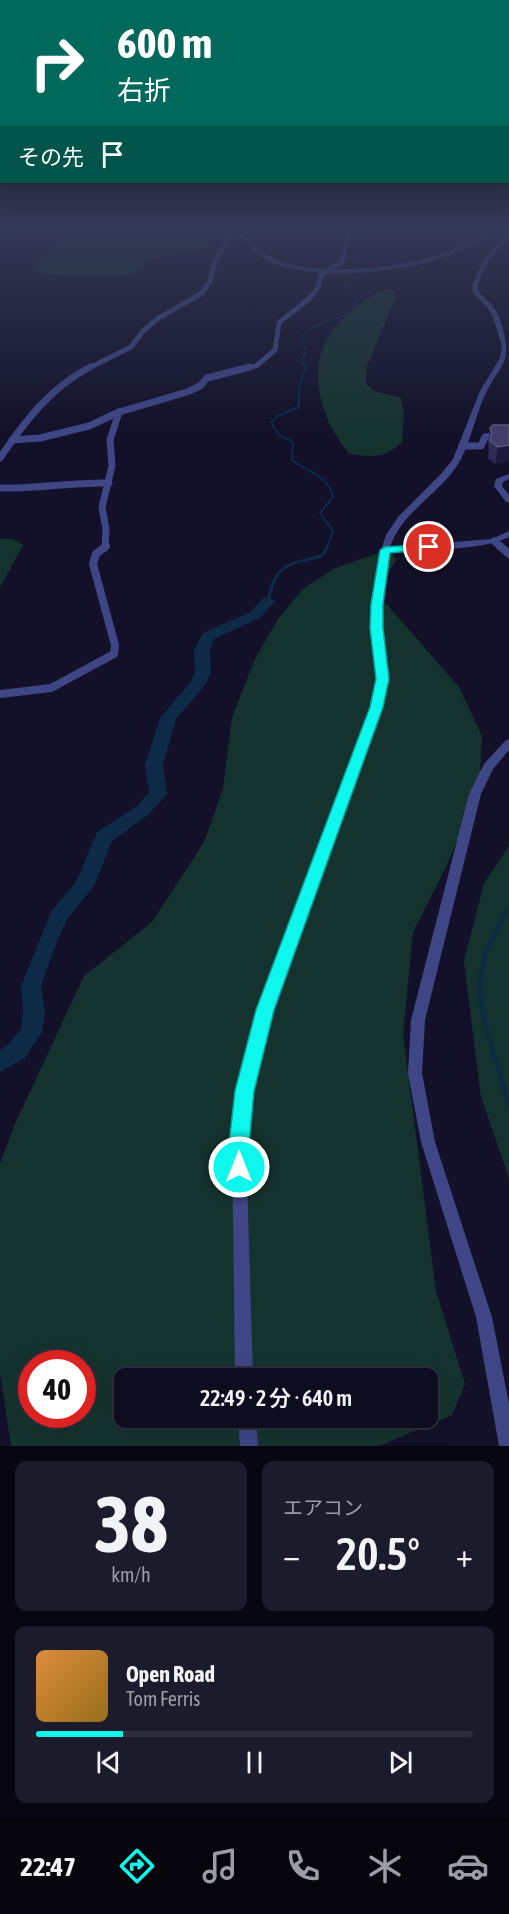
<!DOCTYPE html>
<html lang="ja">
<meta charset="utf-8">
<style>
:root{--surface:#0e0d1f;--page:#1c1b2c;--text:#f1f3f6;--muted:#9b9ca4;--line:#2e2d3d;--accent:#0ef7ed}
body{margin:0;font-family:"Asap Condensed","Noto Sans JP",sans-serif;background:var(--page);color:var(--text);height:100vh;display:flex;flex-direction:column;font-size:22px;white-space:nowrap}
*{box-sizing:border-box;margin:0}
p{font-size:20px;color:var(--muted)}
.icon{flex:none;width:33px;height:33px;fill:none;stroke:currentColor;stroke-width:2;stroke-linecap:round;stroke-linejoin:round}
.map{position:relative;height:1446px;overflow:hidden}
.side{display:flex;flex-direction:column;gap:15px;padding:15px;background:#080711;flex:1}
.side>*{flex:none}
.banner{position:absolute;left:0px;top:0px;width:510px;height:183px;box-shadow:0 6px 24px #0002,0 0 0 2px var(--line);background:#00695c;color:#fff;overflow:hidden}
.speed{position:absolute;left:18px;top:1350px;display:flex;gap:12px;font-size:30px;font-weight:700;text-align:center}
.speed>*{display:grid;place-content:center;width:78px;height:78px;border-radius:50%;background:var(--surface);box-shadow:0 6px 24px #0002,0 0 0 2px var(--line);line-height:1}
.speed .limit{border:9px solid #d22;background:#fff;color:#111}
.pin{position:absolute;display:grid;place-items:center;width:51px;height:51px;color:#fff;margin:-26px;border:3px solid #fff;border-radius:50%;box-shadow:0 2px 6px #0007}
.me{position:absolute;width:66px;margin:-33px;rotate:0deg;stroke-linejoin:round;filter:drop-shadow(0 0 4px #0008)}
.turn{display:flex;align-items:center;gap:21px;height:126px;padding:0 18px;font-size:27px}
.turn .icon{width:78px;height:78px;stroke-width:2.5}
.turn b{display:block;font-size:42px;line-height:51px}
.then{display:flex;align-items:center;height:57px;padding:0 18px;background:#0003;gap:12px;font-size:22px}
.big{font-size:45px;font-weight:600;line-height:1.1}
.side .widget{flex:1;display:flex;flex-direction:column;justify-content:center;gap:9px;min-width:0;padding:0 21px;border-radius:12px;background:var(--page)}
.side .dial{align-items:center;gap:0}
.dial b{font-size:78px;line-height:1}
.song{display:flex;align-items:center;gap:18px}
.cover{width:72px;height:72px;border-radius:9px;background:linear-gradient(135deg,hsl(30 70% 55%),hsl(40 70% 35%))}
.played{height:6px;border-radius:3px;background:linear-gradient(90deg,var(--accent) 20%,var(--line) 20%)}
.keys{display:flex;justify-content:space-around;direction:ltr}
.heat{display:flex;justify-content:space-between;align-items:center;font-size:33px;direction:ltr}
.side .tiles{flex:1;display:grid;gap:15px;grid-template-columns:1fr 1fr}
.widget:last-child{grid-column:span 2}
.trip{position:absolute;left:114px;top:1368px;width:324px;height:60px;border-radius:12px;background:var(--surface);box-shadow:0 6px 24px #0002,0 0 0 2px var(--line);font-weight:600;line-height:60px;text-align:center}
.menu{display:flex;height:96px;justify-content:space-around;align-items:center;background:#06050c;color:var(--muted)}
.menu .icon{width:42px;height:42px}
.menu .current{color:var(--accent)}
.menu b{font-size:27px;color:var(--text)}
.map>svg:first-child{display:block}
</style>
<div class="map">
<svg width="509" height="1446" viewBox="0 0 509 1446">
<rect width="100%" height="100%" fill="#121129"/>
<!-- green -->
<g fill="#15332e" fill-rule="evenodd">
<path d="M90 228H229L214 233 200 251C190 253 156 256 150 260 144 263 142 269 135 272 120 279 49 277 33 270 47 240 69 246 90 228Z"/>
<path d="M390 289 395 291V298L367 366 366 384 374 391 401 398 404 414 402 442C384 459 373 457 350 454 321 422 304 366 334 328 339 322 345 317 351 312 362 302 375 292 390 289Z"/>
<path d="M0 539H13L23 545 0 588Z"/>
<path d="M381 552 393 555 396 560 389 571 383 600 459 687 482 736 479 790 446 867 413 932 403 1034 436 1291 465 1384 452 1415 379 1446H11L0 1372V1164L14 1126 84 976 152 922 204 842 223 789 232 717 255 659 278 619 303 589 335 568ZM32 1364H82V1414H32ZM124 1378H428V1418H124Z"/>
<path d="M509 846V1178L481 1097 464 961 484 883Z"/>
</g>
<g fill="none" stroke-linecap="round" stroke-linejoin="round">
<!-- stream-far4 -->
<g stroke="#0d2a47" stroke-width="1.5">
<path d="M352 268 359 261 353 256 357 242 376 228"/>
<path d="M306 369 302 360 306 351 302 342 303 335 311 328 347 314 359 300 345 289 346 272"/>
</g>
<!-- stream-far3 -->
<path stroke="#0d2a47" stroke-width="2" d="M306 367 299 387V407L279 415 271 422 279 435 293 442 292 460C308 472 328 475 333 497L320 513 333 531 327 548"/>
<!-- stream-far2 -->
<path stroke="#0d2a47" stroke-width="3" d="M268 601C276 562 287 565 322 556L328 546"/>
<!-- stream-far1 -->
<path stroke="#0d2a47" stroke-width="4" d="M499 1071C477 1000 467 974 509 908"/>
<!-- stream -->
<path stroke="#0d2a47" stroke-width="4.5" d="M499 1069 509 1107"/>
<!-- river -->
<g fill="#0d2a47" fill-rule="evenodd">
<path d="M21 228H37L0 239V233Z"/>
<path d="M268 597 275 601 260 618 214 639 210 650 211 672 205 685 176 719 163 765 167 794 148 815 112 841 94 886 67 919 54 949 41 986 45 1012 42 1032 25 1058 0 1072V1050L9 1044 21 1029 23 1012 21 986 52 910 76 882 97 832 136 807 149 793 145 765 160 718 190 683 195 672 194 650 203 633 250 612 263 598Z"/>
</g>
<!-- minor-far2 -->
<g stroke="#3e4686" stroke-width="5">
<path d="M87 369 131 347 143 331 157 319 202 293 209 283 215 262 235 228"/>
<path d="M244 369 256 366 275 350 279 323C295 307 318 300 321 275L342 262 350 228"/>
</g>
<!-- minor-far1 -->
<g stroke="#3e4686" stroke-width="7">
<path d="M12 440 40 438 89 426 119 412 187 392 200 386 207 378 250 367"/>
<path d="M462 446H481L485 437 509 434"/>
<path d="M0 458C25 421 50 388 90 367"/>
<path d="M0 488C37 489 72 482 109 483"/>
<path d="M494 541 502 548"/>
<path d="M105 548 106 529 102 507 112 466 110 440 119 412"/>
</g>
<!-- minor -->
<g stroke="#3e4686" stroke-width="8">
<path d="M500 546 509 554"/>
<path d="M0 694 51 688 114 654 115 645 93 564 96 554 106 546"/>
</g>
<!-- tertiary -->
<g fill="#3e4686" fill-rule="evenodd">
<path d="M233 228H238C249 240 259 251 273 258 310 277 393 269 432 257 458 249 482 235 509 228V232C483 238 461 252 435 260 392 273 313 281 271 262 256 255 243 241 233 228Z"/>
<path d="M509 232V237C498 250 479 269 478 287 478 296 490 300 494 308 502 319 509 346 505 359 501 370 492 380 487 391 476 412 472 438 461 459 443 493 403 509 390 547L479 540 492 539 509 531V537C480 551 423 550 389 552L382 604 381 628 388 679 381 707 272 1009 251 1091 246 1144 253 1378H235L232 1144 237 1091 258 1009 371 707 378 679 371 628 372 604 381 550 386 535 398 517 441 474 453 459 480 391 500 358 502 346 493 317 488 308 473 293 472 285 483 261Z"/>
<path d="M509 474V479L503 482 502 486 509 495V502H506L494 486 496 479Z"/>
<path d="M509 739V750L493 769 481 794 425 1020 422 1073 435 1142 492 1317 509 1404V1446H499L476 1317 421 1142 408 1073 411 1020 469 794 484 764 505 741Z"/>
<path d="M238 1418H256L258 1446H240Z"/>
</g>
</g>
<!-- wall -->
<path fill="#2e2b57" d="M509 425 495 464 488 458 489 448 488 445 490 428Z"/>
<!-- shaded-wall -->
<path fill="#1b193d" d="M509 445V461L495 464 498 447Z"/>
<!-- building -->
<path fill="#413e69" stroke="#595780" stroke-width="1.5" d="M493 425H509V445L498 447 490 441 492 433 490 428Z"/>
<!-- sky -->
<linearGradient id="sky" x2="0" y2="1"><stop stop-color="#0a0917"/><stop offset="0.53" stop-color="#333854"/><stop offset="1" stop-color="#333854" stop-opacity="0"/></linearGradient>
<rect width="509" height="431" fill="url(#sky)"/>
<!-- route -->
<path fill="#0ef7ed" stroke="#09a19a" stroke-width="1.5" d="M429 544 433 545V549L390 553 383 604V628L389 679 383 707 274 1010 254 1091 249 1144V1167L246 1174 239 1176 232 1174 230 1167 229 1144 235 1091 256 1010 370 707 376 679 370 628 371 604 380 550 385 547Z"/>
</svg>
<div class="speed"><div class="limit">40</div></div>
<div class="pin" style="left:429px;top:547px;background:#d93025"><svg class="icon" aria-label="arrive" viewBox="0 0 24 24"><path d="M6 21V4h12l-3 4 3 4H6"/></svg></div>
<svg class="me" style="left:239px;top:1167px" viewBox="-20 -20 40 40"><circle r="17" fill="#0ef7ed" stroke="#fff" stroke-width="3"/><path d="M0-11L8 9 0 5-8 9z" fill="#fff"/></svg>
<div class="trip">22:49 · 2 分 · 640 m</div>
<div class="banner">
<div class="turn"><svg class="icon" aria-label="right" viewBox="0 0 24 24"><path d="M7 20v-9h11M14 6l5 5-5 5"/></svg><div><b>600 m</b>右折</div></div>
<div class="then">その先<svg class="icon" aria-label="arrive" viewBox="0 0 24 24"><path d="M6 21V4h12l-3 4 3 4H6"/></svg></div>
</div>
</div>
<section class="side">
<div class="tiles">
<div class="widget dial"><b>38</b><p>km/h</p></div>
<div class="widget"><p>エアコン</p>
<div class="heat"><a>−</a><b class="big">20.5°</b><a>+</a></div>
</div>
<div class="widget">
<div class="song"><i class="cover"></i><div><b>Open Road</b><p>Tom Ferris</p></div></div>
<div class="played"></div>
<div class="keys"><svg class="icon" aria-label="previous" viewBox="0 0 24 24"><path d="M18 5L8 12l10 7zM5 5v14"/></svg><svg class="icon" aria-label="pause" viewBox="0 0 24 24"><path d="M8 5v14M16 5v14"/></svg><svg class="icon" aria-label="next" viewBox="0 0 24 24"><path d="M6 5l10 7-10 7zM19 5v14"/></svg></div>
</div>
</div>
</section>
<nav class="menu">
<b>22:47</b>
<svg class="icon current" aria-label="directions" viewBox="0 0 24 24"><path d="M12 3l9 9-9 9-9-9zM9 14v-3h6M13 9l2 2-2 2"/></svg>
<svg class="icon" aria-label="music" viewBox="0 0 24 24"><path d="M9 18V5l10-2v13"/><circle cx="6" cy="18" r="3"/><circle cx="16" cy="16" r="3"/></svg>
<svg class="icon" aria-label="phone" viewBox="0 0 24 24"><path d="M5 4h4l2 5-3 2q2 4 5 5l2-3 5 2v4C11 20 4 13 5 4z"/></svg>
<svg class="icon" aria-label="climate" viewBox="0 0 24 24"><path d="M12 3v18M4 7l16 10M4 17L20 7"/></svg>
<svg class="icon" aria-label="car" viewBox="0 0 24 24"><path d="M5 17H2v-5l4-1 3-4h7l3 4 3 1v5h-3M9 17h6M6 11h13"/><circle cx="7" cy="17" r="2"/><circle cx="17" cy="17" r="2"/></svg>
</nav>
